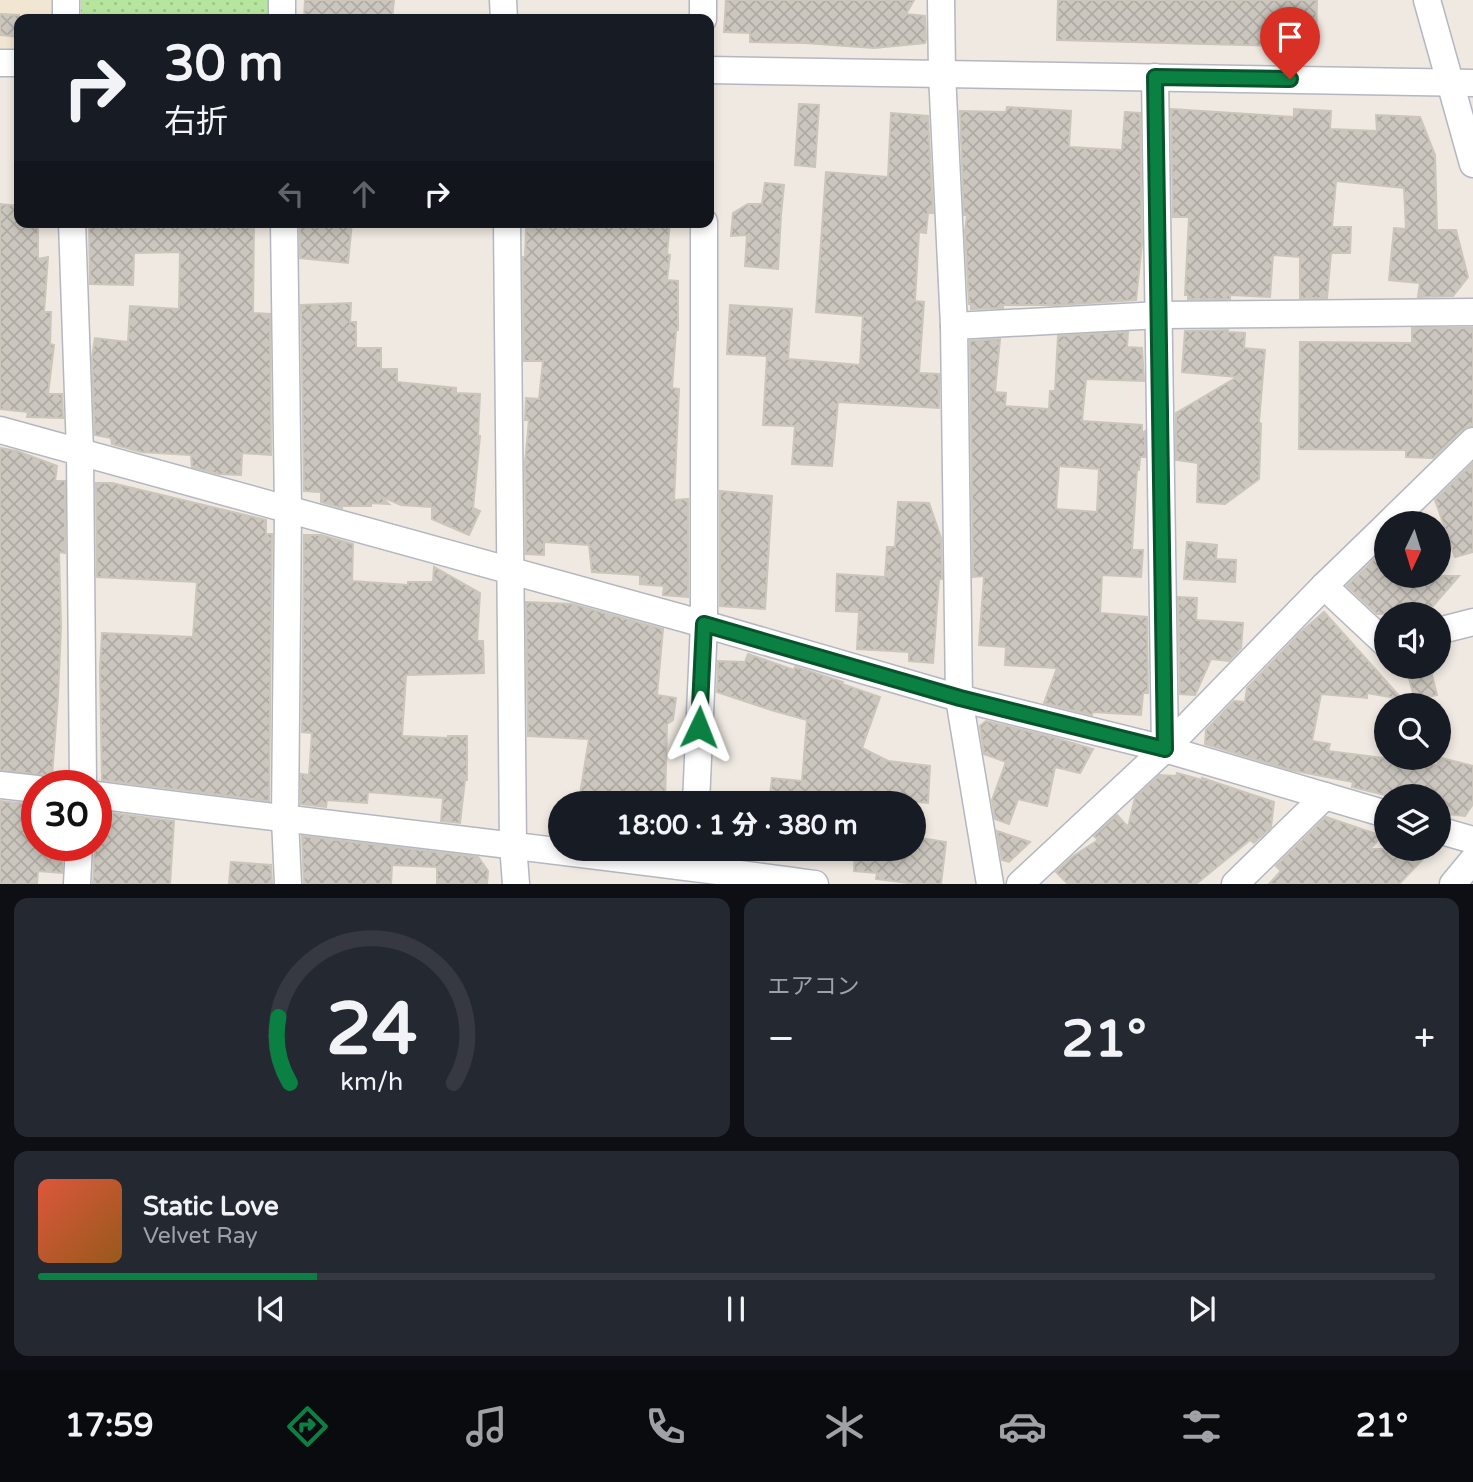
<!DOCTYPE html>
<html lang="ja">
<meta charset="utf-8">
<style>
:root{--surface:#171b24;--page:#242831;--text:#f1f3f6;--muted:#9ea1a6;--line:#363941;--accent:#0b8043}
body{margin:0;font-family:"Varela Round","Noto Sans JP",sans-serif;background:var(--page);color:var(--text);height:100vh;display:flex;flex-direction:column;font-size:26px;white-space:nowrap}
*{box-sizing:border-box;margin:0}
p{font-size:23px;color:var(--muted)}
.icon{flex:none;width:38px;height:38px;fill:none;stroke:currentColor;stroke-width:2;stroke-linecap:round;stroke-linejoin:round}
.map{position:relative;height:884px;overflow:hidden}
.panel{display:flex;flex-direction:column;gap:14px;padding:14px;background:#0d0f14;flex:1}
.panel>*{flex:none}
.guide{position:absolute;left:14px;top:14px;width:700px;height:214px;border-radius:14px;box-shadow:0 4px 10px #0003;background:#171b24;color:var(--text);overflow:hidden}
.needle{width:46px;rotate:184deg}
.controls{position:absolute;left:1374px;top:511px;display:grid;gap:14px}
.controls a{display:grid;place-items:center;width:77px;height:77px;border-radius:50%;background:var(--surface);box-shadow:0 4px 10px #0003;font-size:35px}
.speed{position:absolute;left:21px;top:770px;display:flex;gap:14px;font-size:35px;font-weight:700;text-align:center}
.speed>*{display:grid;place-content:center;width:91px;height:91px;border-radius:50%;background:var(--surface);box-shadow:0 4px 10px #0003;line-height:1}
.speed .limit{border:10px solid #d22;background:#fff;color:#111}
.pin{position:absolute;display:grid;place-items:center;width:60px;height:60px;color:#fff;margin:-72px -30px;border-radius:50% 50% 50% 0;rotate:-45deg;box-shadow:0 0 7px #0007}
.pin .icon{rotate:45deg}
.me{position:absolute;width:77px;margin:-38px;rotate:2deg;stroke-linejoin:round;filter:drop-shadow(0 0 5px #0008)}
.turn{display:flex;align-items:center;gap:24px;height:147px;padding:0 35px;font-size:32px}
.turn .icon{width:91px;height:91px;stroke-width:2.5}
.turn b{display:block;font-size:49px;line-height:60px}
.lanes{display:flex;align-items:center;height:66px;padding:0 35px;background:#0003;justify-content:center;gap:35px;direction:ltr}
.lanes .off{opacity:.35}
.big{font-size:52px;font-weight:800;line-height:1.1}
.panel .widget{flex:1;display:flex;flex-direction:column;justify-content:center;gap:10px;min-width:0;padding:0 24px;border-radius:14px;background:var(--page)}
.panel .dial{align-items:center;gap:0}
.dial svg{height:182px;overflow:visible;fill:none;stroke:var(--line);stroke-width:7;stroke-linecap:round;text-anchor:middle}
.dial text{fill:var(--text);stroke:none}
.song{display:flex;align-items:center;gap:21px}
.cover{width:84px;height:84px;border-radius:10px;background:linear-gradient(135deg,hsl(10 70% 55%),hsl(30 70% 35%))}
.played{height:7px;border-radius:4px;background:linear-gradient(90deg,var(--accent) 20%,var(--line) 20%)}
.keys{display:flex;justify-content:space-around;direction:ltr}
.heat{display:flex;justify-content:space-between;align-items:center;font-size:38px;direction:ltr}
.panel .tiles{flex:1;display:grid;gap:14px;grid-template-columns:1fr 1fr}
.widget:last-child{grid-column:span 2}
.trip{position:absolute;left:548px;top:791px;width:378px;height:70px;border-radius:35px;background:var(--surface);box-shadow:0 4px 10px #0003;font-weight:800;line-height:70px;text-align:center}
.tabs{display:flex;height:112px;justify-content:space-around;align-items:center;background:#090b0e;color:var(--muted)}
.tabs .icon{width:49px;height:49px}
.tabs .on{color:var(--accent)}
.tabs b{font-size:32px;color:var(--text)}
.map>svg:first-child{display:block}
</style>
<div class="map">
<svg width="1473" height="884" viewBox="0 0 1473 884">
<defs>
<pattern id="park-dots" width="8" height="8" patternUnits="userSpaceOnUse" patternTransform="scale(1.75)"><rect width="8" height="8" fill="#b6e59e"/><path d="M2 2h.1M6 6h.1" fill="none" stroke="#9dc588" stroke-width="1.8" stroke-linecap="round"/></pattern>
<pattern id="building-cross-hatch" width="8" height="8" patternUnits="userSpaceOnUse" patternTransform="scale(1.75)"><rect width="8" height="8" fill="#cbc7bf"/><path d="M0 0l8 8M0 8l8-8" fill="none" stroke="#afaba4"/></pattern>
</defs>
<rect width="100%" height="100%" fill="#efe9e1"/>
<!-- education -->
<path fill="#f0e6d1" d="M0 0H53V19H19V48H0Z"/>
<!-- park -->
<rect fill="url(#park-dots)" x="81" y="0" width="194" height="19"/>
<!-- building -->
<g fill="url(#building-cross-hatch)" stroke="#cbc5ba" stroke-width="2" fill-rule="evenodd">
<path d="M305 0H394L392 19H304Z"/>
<path d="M726 0H914L906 14 925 16 926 39 925 43 874 48 805 43 750 42V33L724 32Z"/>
<path d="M1058 0H1317L1316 47 1057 40Z"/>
<path d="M0 14 19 15V37L0 35Z"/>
<path d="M799 104 819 105 815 167 795 165Z"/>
<path d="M1007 107 1071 111 1069 147 1122 150 1125 112 1140 113 1142 244 1136 300 1057 305H1003V308L971 309V304H969L965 231 967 215H964L960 111 1006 112Z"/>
<path d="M1171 109 1294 117V109L1331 111 1330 129 1377 131 1376 115 1420 117 1435 155 1437 230H1456L1468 277 1453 296 1418 297 1420 283 1389 280 1394 228 1406 229 1404 188 1336 181 1332 227H1351L1350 253H1331L1327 298H1300V257L1273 255 1270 297 1230 295V299H1188V295H1185L1189 217H1173Z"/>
<path d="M891 113 928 116 933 213H928L926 233 919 232 915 301 924 302 919 373 939 374V408L838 402 832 466 792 464 795 426 763 425 767 356 727 354 730 305 792 309 788 359 860 365 863 316 816 312 826 172 888 177Z"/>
<path d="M765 183 784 185 781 215 778 269 745 266 747 235 731 236 733 213 748 204H762Z"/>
<path d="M0 204 19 206V222H38V259L48 257 44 312H51L50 344 54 345 48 394H62L63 418 27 417 28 412 0 409Z"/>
<path d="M89 222H254L253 313 270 314 271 455 242 453 241 475 219 474 192 467 191 455 141 452 112 444 111 438 95 435 92 357 95 338 128 342 130 306 179 309 180 252 134 253 133 285 90 284Z"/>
<path d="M300 222H352L348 263 300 258Z"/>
<path d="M549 222H670L667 254 670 255 667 280 678 281V330H676L672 388 679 389 674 500 688 499V597L663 595 664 586 640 584V575L592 572 589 545 544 542V555L526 554 525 462 529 420H525L526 398 539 399 543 361H524L523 257H525L526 229Z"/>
<path d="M351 303 350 322H356V348H381V369H397V382L456 388V393L480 394 478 436H480L473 508 480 511 469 535 432 519V507L401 505 380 496 389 504 371 503V506H342V508L321 502V492L304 491 301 305Z"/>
<path d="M1412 328H1473V426H1468L1462 430 1433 458 1406 457V450L1299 449 1300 342 1412 343Z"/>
<path d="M1228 330V332L1245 333 1244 348 1265 350 1259 422 1261 424 1259 479 1225 504 1197 502 1198 463 1176 460V413L1237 377 1182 372 1185 331Z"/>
<path d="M1128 332 1127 347 1142 348 1144 381 1086 379 1082 421 1142 425V433L1145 431V457H1140L1139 470H1137L1132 550H1143L1141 577 1102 575 1100 613 1147 617 1148 693H1143L1141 715 1093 712 1092 715 1044 703 1057 668 1005 665 1006 647 979 645 984 576 973 577 970 341 1000 339 995 392 1006 393 1005 406 1049 409 1050 391H1055L1058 336ZM1059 466 1099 469 1097 512 1056 509Z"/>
<path d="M0 448 17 451 57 466 55 481H65V553L59 552 61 627 58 696 52 776 0 770Z"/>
<path d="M1473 463V552L1455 557 1435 500Z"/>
<path d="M96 483H112L266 520V534H272L269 801 102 780 100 668 102 633 193 637 197 582 97 577Z"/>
<path d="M720 491 772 496 765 609 720 606Z"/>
<path d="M898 502 929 503 941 538 942 579H939L933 663 909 661V652L857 649 859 612 836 611 837 574 885 577 887 547H895Z"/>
<path d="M304 535H321L353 544 352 581 408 585V582H433L434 567 480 593 477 641H483L484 673 406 675 402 736 448 738V736H467V780H465L460 823 441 821 443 798 368 792 367 803 327 800 326 807 301 804V774L309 775 312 733 302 732Z"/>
<path d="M1187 542 1217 545 1216 559 1236 560 1235 582 1184 579Z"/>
<path d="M1386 548V576H1459L1426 614H1422L1411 605 1403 614H1377L1347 586Z"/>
<path d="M1178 597 1197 598 1196 620 1243 623 1241 648 1229 661 1211 659 1195 695 1180 694Z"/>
<path d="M526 602 572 604 663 629 657 695 676 698 673 720 667 724 665 803H584L585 795 580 794 589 739 528 736Z"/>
<path d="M1324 612 1402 699 1367 693V698L1321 694 1312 741 1330 744 1328 751 1438 765V757L1473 766V804L1465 816 1438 813V796H1389L1352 787 1353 782 1291 770 1205 744 1206 730 1234 701 1245 702 1247 688 1301 632Z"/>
<path d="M748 654 794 670 795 667 809 671 843 682 842 684 880 697 862 748 888 761 930 766 928 803 863 797 860 803H769L772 778 802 781 807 720 771 710 717 692 718 661 745 662Z"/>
<path d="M1406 667H1430L1437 695 1415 700Z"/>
<path d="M986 721 1052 737 1093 749 1080 773 1055 767 1047 806 1018 799 1009 824 995 819 992 800 1006 762 984 754 980 726Z"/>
<path d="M1177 773 1202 780V778L1274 802 1271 827 1254 843 1250 840 1196 884H1068L1056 872 1072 857 1098 840 1094 836 1117 815 1128 827 1135 798 1160 775 1176 776Z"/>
<path d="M0 801 37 805V845H63L62 873 38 871 37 884H0Z"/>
<path d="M96 811 174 821 170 884H93L95 845H96Z"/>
<path d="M1326 817 1382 836 1370 849H1413L1423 859 1399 884H1269L1281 871 1276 866Z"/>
<path d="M997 831 1030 842 1009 862 1002 860Z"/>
<path d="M302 836 478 857 488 871 487 884H437V867L392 865 391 884H304Z"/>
<path d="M914 837 946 842 941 884H916L876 879 877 873 854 871 855 849H914Z"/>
<path d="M231 862 271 865 272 884H229Z"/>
</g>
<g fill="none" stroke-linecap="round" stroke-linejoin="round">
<defs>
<g id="minor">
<path d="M282 0V19"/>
<path d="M503 0 504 19"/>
<path d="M703 0V19"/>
<path d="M941 0 942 73 954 326 959 698 990 884"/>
<path d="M1427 0 1473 164"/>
<path d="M66 19V0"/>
<path d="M0 63H19"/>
<path d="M709 70 1473 83"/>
<path d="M1155 77 1165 749"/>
<path d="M72 222 80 452 83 786"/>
<path d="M284 222 288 509 285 819 288 884"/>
<path d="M507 222 513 845 516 884"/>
<path d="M954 326 1160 315 1473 312"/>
<path d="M0 430 704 624 959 698 1165 749 1386 814"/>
<path d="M1389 523 1473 441"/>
<path d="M1324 586 1386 644"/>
<path d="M1438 631 1473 622"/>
<path d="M0 785 37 789"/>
<path d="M96 795C336 826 576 851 815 884"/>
<path d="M696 803 704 624V222"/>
<path d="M1438 830 1473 840"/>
<path d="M77 884 79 845"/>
<path d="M1020 884 1165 749 1324 586 1386 526"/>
<path d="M1235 884 1325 796"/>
<path d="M1453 884 1473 860"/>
</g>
</defs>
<!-- minor casing -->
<use href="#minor" stroke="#b4b7c1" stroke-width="29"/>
<!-- minor -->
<use href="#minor" stroke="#fff" stroke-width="26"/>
</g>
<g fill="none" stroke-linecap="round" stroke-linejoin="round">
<defs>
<path id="route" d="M699 727 704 624 960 698 1165 749 1155 77 1290 79"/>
</defs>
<!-- route casing -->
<use href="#route" stroke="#07532c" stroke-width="18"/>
<!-- route -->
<use href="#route" stroke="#0b8043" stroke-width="12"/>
</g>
</svg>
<div class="controls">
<a><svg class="needle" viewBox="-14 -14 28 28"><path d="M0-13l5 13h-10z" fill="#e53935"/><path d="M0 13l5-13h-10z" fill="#9ea1a6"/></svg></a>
<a><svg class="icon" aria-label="sound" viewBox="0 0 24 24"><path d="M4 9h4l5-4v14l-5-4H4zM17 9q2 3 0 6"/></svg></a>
<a><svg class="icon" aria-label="search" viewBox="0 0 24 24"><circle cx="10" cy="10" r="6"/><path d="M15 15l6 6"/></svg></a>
<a><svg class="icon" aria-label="layers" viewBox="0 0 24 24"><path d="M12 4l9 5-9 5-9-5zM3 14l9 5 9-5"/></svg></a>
</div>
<div class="speed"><div class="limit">30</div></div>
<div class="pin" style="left:1290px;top:79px;background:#d93025"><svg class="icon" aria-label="arrive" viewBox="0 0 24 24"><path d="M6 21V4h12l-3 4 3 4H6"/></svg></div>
<svg class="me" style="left:699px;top:727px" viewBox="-20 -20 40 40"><path d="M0-17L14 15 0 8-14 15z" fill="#0b8043" stroke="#fff" stroke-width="4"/></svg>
<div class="trip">18:00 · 1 分 · 380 m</div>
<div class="guide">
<div class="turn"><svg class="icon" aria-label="right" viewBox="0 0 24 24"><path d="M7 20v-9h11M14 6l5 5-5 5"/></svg><div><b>30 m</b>右折</div></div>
<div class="lanes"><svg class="icon off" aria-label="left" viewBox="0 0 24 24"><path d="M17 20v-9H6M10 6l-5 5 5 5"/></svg><svg class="icon off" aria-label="ahead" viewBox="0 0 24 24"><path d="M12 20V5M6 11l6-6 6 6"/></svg><svg class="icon" aria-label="right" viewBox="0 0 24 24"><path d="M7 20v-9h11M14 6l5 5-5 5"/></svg></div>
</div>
</div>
<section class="panel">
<div class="tiles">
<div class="widget dial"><svg viewBox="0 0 100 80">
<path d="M14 69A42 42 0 1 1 86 69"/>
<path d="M14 69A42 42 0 0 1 9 40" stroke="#0b8043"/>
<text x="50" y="56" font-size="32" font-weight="700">24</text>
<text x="50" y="72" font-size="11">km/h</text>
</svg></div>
<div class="widget"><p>エアコン</p>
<div class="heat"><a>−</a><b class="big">21°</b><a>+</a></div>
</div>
<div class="widget">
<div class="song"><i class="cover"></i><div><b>Static Love</b><p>Velvet Ray</p></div></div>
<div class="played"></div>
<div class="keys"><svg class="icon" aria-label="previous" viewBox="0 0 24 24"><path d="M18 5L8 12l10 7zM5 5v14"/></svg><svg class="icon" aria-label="pause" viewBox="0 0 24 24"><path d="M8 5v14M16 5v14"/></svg><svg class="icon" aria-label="next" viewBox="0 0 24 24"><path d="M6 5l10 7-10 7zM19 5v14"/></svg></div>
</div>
</div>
</section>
<nav class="tabs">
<b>17:59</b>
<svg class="icon on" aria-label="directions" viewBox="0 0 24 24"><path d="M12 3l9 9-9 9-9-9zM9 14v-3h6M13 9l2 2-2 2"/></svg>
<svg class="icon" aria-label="music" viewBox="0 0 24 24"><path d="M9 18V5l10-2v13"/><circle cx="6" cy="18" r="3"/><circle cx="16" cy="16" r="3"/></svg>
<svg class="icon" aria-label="phone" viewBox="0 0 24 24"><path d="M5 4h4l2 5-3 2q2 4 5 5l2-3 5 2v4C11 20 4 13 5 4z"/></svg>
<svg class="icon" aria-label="climate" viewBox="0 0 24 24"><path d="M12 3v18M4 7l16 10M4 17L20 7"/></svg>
<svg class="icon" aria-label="car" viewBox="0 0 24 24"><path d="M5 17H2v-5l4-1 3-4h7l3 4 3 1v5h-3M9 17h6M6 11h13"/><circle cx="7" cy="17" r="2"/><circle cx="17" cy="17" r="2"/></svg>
<svg class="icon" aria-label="filters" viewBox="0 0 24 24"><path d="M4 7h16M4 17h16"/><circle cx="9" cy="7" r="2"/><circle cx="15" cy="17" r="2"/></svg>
<b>21°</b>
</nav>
